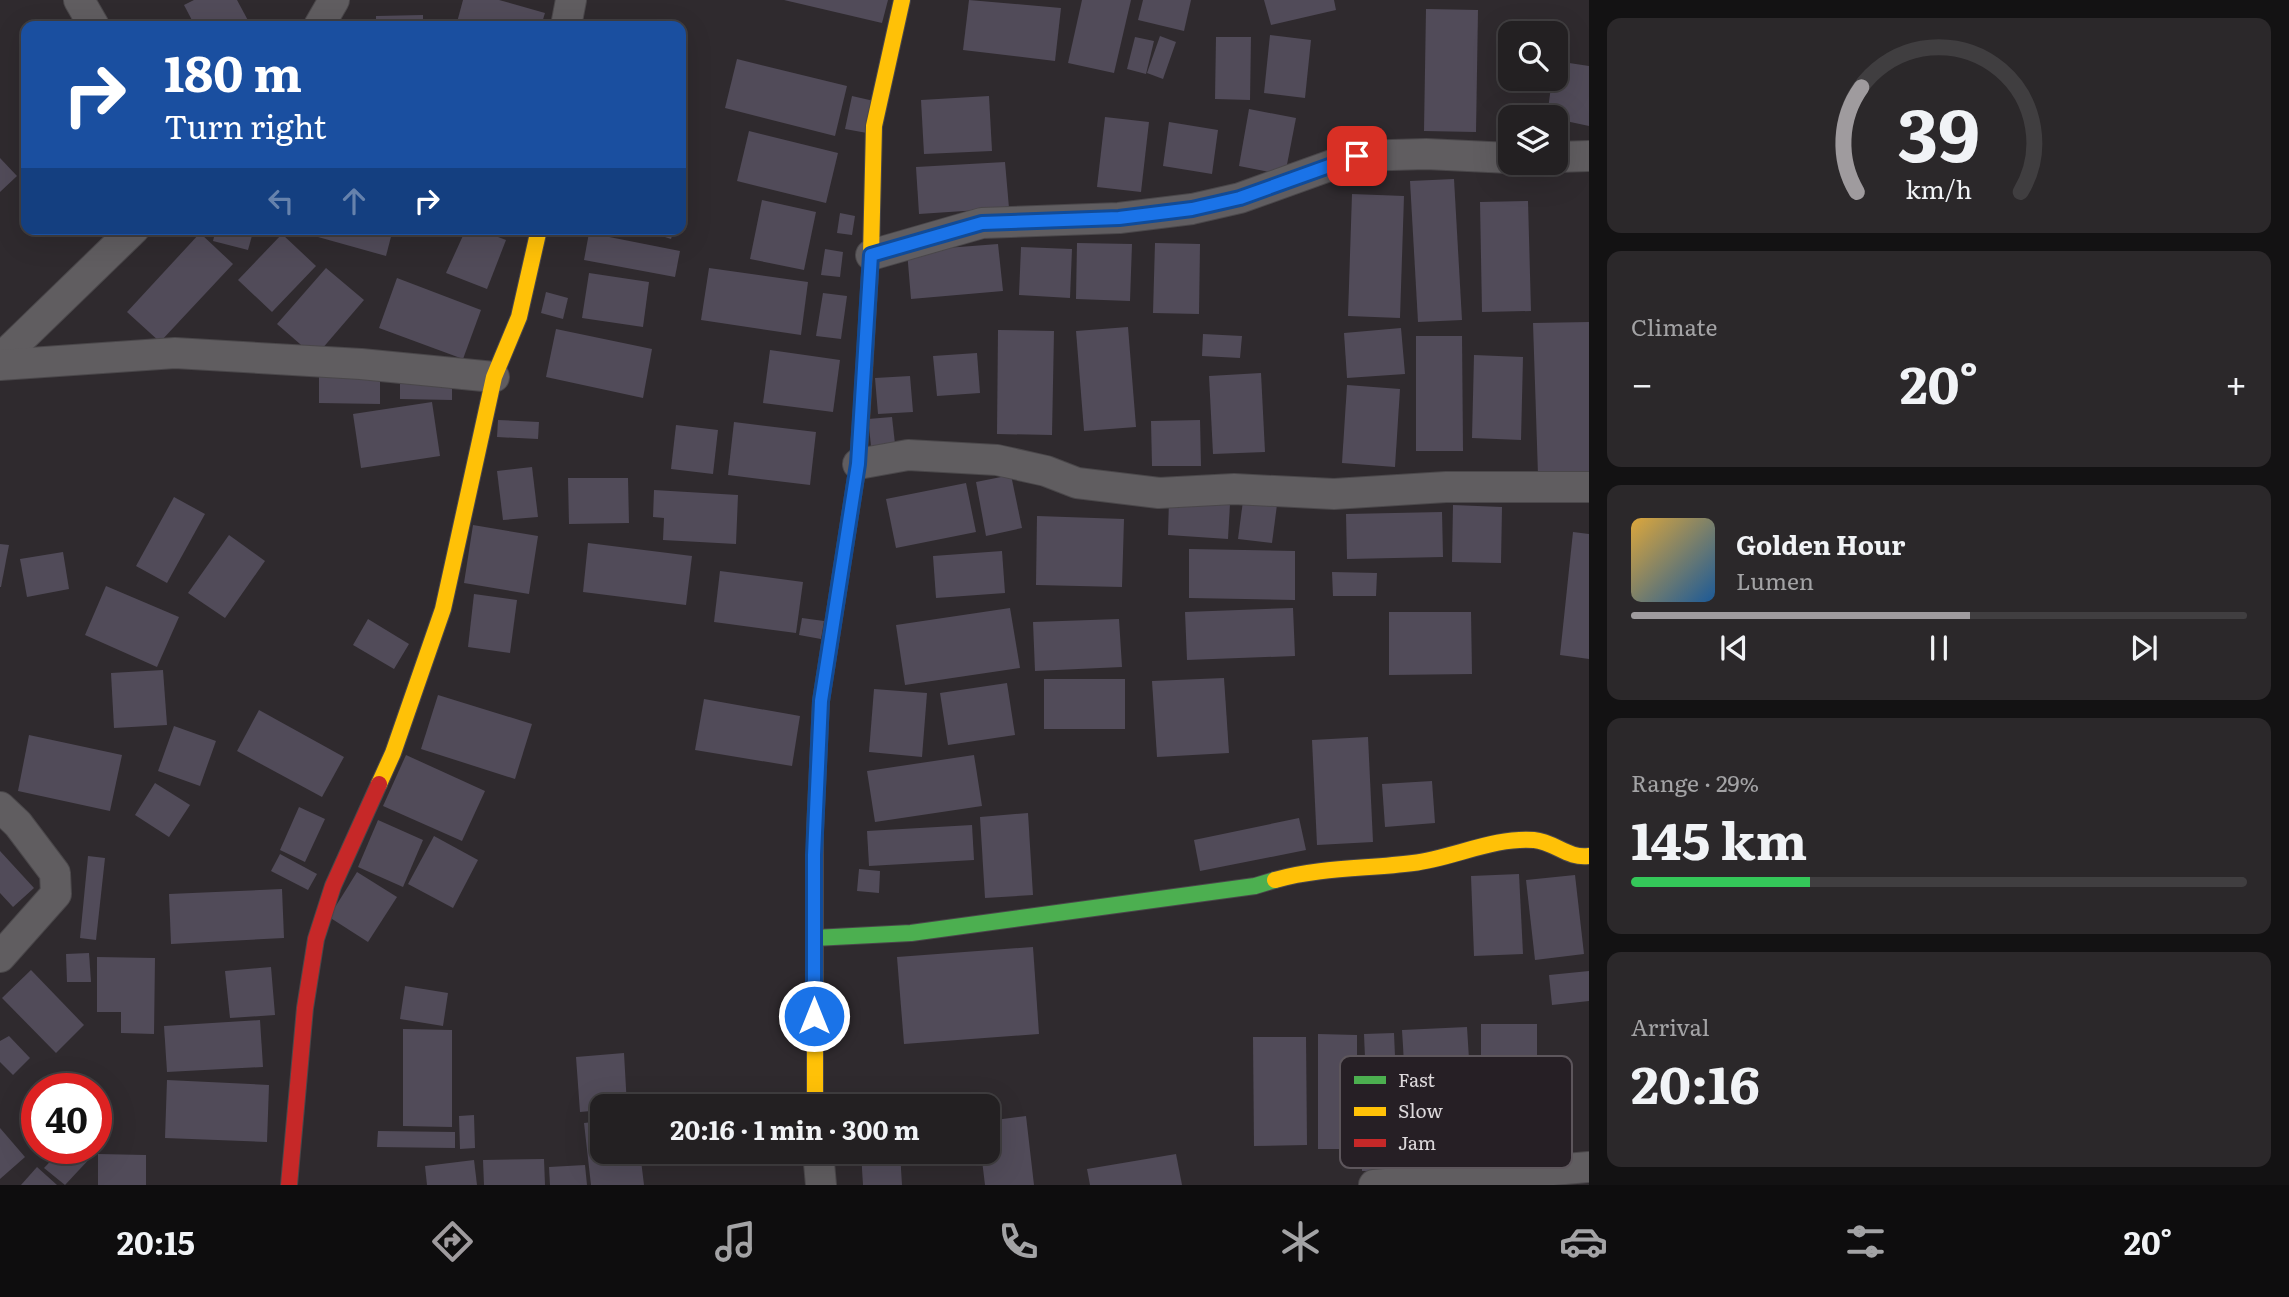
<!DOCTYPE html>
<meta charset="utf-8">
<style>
:root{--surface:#232022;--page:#2b282a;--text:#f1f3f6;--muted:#a3a3a5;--line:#403e40;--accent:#9f9b9e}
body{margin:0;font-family:Literata,serif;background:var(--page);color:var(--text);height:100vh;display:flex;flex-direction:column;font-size:26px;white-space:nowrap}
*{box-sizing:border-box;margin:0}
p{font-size:23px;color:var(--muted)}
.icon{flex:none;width:38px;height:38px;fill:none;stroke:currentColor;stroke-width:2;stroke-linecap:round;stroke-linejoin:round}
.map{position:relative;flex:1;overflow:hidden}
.panel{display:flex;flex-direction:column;gap:18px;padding:18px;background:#131213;width:700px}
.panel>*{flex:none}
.guide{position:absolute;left:21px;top:21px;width:665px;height:214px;border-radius:14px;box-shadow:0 7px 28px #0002,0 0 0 2px var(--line);background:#1a4fa0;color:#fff;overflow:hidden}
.fabs{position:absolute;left:1498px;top:21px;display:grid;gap:14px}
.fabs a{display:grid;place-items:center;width:70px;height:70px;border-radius:14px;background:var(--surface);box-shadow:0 7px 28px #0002,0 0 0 2px var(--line);font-size:35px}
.speed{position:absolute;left:21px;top:1073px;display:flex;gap:14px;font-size:35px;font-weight:700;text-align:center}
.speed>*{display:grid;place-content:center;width:91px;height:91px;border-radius:50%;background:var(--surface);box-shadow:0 7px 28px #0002,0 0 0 2px var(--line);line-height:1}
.speed .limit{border:10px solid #d22;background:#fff;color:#111}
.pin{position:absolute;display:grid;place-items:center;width:60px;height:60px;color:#fff;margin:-30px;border-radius:14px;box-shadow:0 4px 10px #0006}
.me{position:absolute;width:77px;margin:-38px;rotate:0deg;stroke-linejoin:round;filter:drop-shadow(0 0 5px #0008)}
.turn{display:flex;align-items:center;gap:24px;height:147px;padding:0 28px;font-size:32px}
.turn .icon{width:91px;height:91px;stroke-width:2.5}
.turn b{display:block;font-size:49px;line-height:60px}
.lanes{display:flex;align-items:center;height:66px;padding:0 28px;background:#0003;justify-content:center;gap:35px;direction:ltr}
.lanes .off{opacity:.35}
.big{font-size:52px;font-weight:700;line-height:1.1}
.panel .tile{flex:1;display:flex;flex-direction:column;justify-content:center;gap:10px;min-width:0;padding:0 24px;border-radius:14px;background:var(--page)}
.panel .dial{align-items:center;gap:0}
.dial svg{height:182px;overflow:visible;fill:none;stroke:var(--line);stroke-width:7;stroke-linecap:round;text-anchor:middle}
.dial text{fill:var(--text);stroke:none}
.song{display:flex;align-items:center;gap:21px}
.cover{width:84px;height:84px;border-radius:10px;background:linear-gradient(135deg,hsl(40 70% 55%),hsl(210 70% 35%))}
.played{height:7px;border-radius:4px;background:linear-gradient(90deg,var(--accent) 55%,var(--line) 55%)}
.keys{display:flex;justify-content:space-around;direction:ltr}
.heat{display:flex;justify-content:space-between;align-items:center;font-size:38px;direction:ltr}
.charge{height:10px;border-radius:5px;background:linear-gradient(90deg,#34c759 29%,var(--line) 0)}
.trip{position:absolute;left:590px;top:1094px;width:410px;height:70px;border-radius:14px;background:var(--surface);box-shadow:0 7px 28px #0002,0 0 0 2px var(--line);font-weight:700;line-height:70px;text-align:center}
.tabs{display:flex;height:112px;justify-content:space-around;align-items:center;background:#0e0d0e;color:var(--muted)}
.tabs .icon{width:49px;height:49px}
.tabs .selected{color:var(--accent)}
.tabs b{font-size:32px;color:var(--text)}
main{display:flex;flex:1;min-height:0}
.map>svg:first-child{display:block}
</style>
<main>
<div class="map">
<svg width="1589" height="1185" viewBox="0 0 1589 1185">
<rect width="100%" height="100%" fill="#2f2a2e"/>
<!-- building -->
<g fill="#514b59">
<path d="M194 0H237L251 26H195L184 5Z"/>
<path d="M463 0H499L545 13 541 26H456Z"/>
<path d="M784 0H888L882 23Z"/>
<path d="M969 0 1061 8 1055 61 963 50Z"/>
<path d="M1082 0H1131L1114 73 1068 63Z"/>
<path d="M1143 0H1191L1184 31 1138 20Z"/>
<path d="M1264 0H1334L1336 10 1271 25Z"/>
<path d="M1426 9 1478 10 1476 132 1424 131Z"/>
<path d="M423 15V26H376V16Z"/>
<path d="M1270 35 1311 40 1305 98 1264 93Z"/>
<path d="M1160 36 1176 42 1163 79 1147 73Z"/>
<path d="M1135 37 1154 41 1146 74 1127 69Z"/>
<path d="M1216 37H1251L1250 100 1215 99Z"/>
<path d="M737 59 847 86 835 136 725 108Z"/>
<path d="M1556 61 1589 66V126L1547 117 1552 79H1556Z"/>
<path d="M852 96 874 101 867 133 845 129Z"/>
<path d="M989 96 992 151 924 154 921 100Z"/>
<path d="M1249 109 1296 118 1285 175 1239 166Z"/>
<path d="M1105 117 1149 122 1141 192 1097 187Z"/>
<path d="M1169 122 1218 130 1212 174 1163 166Z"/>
<path d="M749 131 838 153 826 203 737 181Z"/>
<path d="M0 158 17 176 0 192Z"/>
<path d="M1005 162 1009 208 919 214 916 167Z"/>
<path d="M1454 179 1462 320 1418 322 1410 181Z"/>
<path d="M1352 194 1404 196 1400 318 1348 316Z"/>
<path d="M762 200 816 212 804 270 750 259Z"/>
<path d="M1528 201 1531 311 1482 312 1480 202Z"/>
<path d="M840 213 855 216 852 235 837 233Z"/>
<path d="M216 229 253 232 248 250 213 241Z"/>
<path d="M320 229H393L386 256 318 237Z"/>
<path d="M466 229H477L506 240 487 289 446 273Z"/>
<path d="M641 229H674L671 239Z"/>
<path d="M200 233 233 264 160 342 127 312Z"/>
<path d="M589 233 680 251 675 277 584 260Z"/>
<path d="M282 234 316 266 272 312 238 280Z"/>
<path d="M1077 243 1132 244 1130 301 1076 299Z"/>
<path d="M1155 243 1200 244 1199 314 1153 313Z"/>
<path d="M998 244 1003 291 911 299 907 251Z"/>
<path d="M1021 247 1072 249 1070 298 1019 295Z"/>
<path d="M825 249 843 252 840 277 821 275Z"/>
<path d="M326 268 364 300 315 357 277 324Z"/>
<path d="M709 268 808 282 801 335 701 320Z"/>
<path d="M589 273 649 282 643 327 582 318Z"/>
<path d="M397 278 481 310 463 359 379 328Z"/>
<path d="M546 292 568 298 563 319 541 313Z"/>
<path d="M823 293 847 296 841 339 816 336Z"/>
<path d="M1589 322V474L1538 475 1533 323Z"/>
<path d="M1128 327 1136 427 1084 431 1076 331Z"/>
<path d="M1401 328 1405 374 1347 378 1344 333Z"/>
<path d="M556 329 652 349 643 398 546 377Z"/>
<path d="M998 330 1054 331 1052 435 997 434Z"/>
<path d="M1203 334 1242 336 1240 358 1202 356Z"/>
<path d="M1416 336H1462L1463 451H1416Z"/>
<path d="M770 350 840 360 833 412 763 403Z"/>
<path d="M977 353 980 393 937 396 933 356Z"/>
<path d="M1474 355 1523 357 1521 440 1472 438Z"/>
<path d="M319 372 380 374V404L319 403Z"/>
<path d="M1261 373 1265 452 1213 454 1209 376Z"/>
<path d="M910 376 913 412 878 414 875 378Z"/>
<path d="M400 377 452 378V400L400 399Z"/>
<path d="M1347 385 1400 389 1395 467 1342 463Z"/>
<path d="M432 402 440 456 361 468 353 414Z"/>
<path d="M892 417 895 444 871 446 868 419Z"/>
<path d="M498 420 539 422 538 439 497 437Z"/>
<path d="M1200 420 1201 466H1152L1151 421Z"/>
<path d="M734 422 816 432 810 485 728 475Z"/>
<path d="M676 425 718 430 713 474 671 469Z"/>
<path d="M532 467 538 517 503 520 497 471Z"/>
<path d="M1011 475 1022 528 986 536 976 482Z"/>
<path d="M568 478H628L629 523 569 524Z"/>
<path d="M966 483 976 532 896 548 886 499Z"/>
<path d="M654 490 738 495 736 544 663 540 664 518 653 517Z"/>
<path d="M1244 493 1278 497 1272 543 1238 539Z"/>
<path d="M174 497 205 514 167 583 136 566Z"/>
<path d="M1169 500 1230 504 1228 539 1168 535Z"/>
<path d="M1453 505 1502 507 1501 563 1452 562Z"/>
<path d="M1442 512 1443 557 1347 559 1346 514Z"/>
<path d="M1037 516 1124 519 1122 587 1036 585Z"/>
<path d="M473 525 538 536 529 594 464 583Z"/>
<path d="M1573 532 1589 534V659L1560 655Z"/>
<path d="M229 535 265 561 225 618 188 593Z"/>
<path d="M588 543 692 556 686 605 583 592Z"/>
<path d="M0 544 9 545 1 587H0Z"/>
<path d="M1189 549 1295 551V600L1189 598Z"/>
<path d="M1002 551 1005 593 936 598 933 556Z"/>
<path d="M63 552 69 589 27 597 20 559Z"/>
<path d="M720 571 803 582 796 633 714 622Z"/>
<path d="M1332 572 1377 573 1376 596H1333Z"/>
<path d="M106 586 179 617 157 667 85 635Z"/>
<path d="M474 594 517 600 510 653 468 647Z"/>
<path d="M1010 608 1020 668 905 685 896 625Z"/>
<path d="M1293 608 1295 656 1187 660 1185 612Z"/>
<path d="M1389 612H1471L1472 674 1389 675Z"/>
<path d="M802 618 824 621 821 639 799 635Z"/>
<path d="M368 619 409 644 394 669 353 645Z"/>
<path d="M1119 619 1122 667 1035 671 1033 622Z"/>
<path d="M163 670 167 725 114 728 111 673Z"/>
<path d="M1224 678 1229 753 1157 757 1152 681Z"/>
<rect x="1044" y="679" width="81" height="50"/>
<path d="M1007 683 1015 735 948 745 940 693Z"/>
<path d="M874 689 927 693 922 757 869 752Z"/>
<path d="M438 695 532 724 515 779 421 749Z"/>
<path d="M704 699 800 716 792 766 695 750Z"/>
<path d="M259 710 344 757 322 797 237 751Z"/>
<path d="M174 726 216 741 200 786 158 771Z"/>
<path d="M29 735 122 755 110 811 18 791Z"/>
<path d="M1368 737 1373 842 1317 845 1312 740Z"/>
<path d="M406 755 485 791 462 841 383 806Z"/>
<path d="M974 755 982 806 875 822 867 771Z"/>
<path d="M1432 781 1435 823 1385 827 1382 784Z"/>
<path d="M155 783 190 805 169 837 135 815Z"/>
<path d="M299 807 325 819 305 862 280 850Z"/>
<path d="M1028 813 1033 895 985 898 980 817Z"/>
<path d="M1299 818 1306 850 1200 871 1194 840Z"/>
<path d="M378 820 423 840 403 887 358 867Z"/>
<path d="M972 825 974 860 869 866 867 831Z"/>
<path d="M434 836 478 860 453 908 408 884Z"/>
<path d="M0 851 34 888 13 907 0 893Z"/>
<path d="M280 854 317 874 308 890 271 871Z"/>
<path d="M88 856 105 858 96 940 80 938Z"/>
<path d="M859 869 880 871 879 893 857 891Z"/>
<path d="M357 872 397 897 368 942 329 917Z"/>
<path d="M1519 874 1523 954 1474 956 1471 876Z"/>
<path d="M1575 875 1584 954 1535 960 1526 880Z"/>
<path d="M282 889 284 938 171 944 169 894Z"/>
<path d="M1033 947 1039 1034 904 1044 897 957Z"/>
<path d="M89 953 91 982H67L66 954Z"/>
<path d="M97 957 155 958 154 1034 121 1033V1012H97Z"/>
<path d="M271 967 275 1015 230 1018 225 971Z"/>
<path d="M31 970 84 1025 56 1053 2 998Z"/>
<path d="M1589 971V1001L1552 1005 1549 975Z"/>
<path d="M405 986 448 993 443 1026 400 1019Z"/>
<path d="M260 1020 263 1067 167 1072 164 1026Z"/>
<path d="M1481 1024H1537V1099L1481 1100Z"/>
<path d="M1467 1027 1472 1108 1407 1112 1402 1030Z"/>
<path d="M403 1029 452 1030V1127L403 1126Z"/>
<path d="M1394 1033 1396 1080 1366 1081 1364 1034Z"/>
<path d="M1318 1034 1357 1035V1149H1318Z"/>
<path d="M9 1036 30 1058 13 1075 0 1062V1041Z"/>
<path d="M1253 1037H1306L1307 1145 1254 1146Z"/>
<path d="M624 1053 627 1106H602V1110L580 1112 576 1057Z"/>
<path d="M167 1080 269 1085 267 1142 165 1138Z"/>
<path d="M1362 1105 1385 1106V1171H1362Z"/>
<path d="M474 1115 475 1148 460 1149 459 1116Z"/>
<path d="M1026 1116 1034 1185H985L981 1152H987V1121Z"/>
<path d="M602 1121V1152H640L644 1185H591L584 1123Z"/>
<path d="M0 1128 25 1157 0 1179Z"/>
<path d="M378 1131 455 1132V1148L377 1147Z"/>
<path d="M63 1148H86L93 1155 65 1185 44 1168Z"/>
<path d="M861 1152H900L902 1185H863Z"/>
<path d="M98 1154 146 1155V1185H98Z"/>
<path d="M1176 1154 1182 1185H1090L1087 1169Z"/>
<path d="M544 1159 545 1185H484L483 1160Z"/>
<path d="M474 1160 477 1185H427L425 1166Z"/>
<path d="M585 1165 587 1185H550L549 1167Z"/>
<path d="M37 1167 57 1185H21Z"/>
</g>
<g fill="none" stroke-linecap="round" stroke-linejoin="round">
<defs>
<g id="street">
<path d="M79 0 94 26"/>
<path d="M319 26 334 0"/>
<path d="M566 26 571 0"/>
<path d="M1556 157 1589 156"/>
<path d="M871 255 982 223 1119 218 1192 209 1240 198 1357 156 1426 154 1510 158"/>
<path d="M0 359 134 229"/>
<path d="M0 365 175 353 361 364 494 377"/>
<path d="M858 464 908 455 997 460 1046 471 1077 483 1159 493 1234 489 1334 494 1446 487H1589"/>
<path d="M0 807 18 824 55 873 56 894 0 957"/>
<path d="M818 1152 821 1185"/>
<path d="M1374 1185 1589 1167"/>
</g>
<g id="fast">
<path d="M815 830 821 701 858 464 862 406"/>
<path d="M814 938 911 933 1255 886 1275 880"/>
</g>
<g id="slow">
<path d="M862 406 871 255 874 126 902 0"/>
<path d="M379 784 393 753 443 609 494 377 519 317 539 229"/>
<path d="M1275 880C1321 867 1367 869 1413 863 1453 858 1494 837 1534 840 1555 842 1568 859 1589 856"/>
<path d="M815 1106V830"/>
</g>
<path id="jam" d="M289 1185 305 1008 316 939 333 886 379 784"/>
</defs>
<!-- street casing -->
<use href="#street" stroke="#4a474a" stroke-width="32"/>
<!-- fast casing -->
<use href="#fast" stroke="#4a474a" stroke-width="18"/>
<!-- slow casing -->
<use href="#slow" stroke="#4a474a" stroke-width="18"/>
<!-- jam casing -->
<use href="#jam" stroke="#4a474a" stroke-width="18"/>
<!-- street -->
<use href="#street" stroke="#605d60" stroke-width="30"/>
<!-- fast -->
<use href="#fast" stroke="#4caf50" stroke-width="16"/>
<!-- slow -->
<use href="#slow" stroke="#ffc107" stroke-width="16"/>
<!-- jam -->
<use href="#jam" stroke="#c62828" stroke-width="16"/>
</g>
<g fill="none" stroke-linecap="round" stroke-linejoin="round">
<defs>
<path id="route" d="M814 1016V855L821 701 858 464 871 255 982 223 1119 218 1192 209 1240 198 1357 156"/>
</defs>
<!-- route casing -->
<use href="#route" stroke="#114b97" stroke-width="18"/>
<!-- route -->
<use href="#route" stroke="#1a73e8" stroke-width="12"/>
</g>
<!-- legend -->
<rect x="1340" y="1056" width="232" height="112" rx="10" fill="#261f25" stroke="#5d565c" stroke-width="2"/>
<rect x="1354" y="1076" width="32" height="8" fill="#4caf50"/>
<rect x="1354" y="1107" width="32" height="9" fill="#ffc107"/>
<rect x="1354" y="1139" width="32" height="8" fill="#c62828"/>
<g font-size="19" fill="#dcd8db">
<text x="1398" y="1087">Fast</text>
<text x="1398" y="1118">Slow</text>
<text x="1398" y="1150">Jam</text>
</g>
</svg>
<div class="fabs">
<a><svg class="icon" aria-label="search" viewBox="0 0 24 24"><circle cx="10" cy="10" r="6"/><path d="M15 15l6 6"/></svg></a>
<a><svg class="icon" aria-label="layers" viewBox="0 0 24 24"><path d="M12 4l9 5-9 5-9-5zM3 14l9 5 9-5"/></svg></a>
</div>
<div class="speed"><div class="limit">40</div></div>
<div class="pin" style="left:1357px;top:156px;background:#d93025"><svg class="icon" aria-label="arrive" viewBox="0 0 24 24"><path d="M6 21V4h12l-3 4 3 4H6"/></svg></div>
<svg class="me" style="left:814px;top:1016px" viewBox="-20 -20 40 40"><circle r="17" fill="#1a73e8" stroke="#fff" stroke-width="3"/><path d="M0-11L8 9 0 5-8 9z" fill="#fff"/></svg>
<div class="trip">20:16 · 1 min · 300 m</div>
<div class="guide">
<div class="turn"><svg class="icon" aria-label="right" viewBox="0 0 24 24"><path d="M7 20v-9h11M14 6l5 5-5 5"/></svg><div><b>180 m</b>Turn right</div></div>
<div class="lanes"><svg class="icon off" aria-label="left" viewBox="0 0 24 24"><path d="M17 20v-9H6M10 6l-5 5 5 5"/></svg><svg class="icon off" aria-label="ahead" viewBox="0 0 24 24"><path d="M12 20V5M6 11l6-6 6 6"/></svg><svg class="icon" aria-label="right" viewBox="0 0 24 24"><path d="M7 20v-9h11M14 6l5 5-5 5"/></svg></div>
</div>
</div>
<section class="panel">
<div class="tile dial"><svg viewBox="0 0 100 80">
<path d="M14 69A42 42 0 1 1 86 69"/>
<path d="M14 69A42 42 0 0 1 16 23" stroke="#9f9b9e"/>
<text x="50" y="56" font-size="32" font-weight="700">39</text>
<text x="50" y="72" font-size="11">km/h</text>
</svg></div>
<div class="tile"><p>Climate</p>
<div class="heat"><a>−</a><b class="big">20°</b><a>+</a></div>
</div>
<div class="tile">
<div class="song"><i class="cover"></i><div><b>Golden Hour</b><p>Lumen</p></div></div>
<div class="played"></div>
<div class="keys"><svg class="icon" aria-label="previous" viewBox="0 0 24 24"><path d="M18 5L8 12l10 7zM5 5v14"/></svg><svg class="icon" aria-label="pause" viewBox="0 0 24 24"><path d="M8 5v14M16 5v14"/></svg><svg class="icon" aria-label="next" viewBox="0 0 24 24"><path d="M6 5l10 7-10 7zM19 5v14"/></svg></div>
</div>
<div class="tile"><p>Range · 29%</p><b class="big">145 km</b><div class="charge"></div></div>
<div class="tile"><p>Arrival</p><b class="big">20:16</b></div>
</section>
</main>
<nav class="tabs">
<b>20:15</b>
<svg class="icon selected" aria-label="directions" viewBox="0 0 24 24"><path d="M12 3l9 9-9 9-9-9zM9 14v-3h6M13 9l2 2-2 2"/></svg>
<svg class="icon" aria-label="music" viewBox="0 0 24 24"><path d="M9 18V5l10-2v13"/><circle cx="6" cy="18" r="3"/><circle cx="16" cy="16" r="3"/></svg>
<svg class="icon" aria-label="phone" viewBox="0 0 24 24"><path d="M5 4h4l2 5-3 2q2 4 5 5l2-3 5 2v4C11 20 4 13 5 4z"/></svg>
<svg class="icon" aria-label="climate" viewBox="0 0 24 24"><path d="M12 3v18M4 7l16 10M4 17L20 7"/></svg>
<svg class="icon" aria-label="car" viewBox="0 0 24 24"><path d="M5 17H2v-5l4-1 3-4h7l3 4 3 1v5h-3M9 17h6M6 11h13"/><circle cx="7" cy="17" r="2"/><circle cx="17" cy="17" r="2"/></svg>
<svg class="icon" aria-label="filters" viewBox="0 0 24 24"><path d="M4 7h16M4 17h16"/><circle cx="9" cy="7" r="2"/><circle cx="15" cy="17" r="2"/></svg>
<b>20°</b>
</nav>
